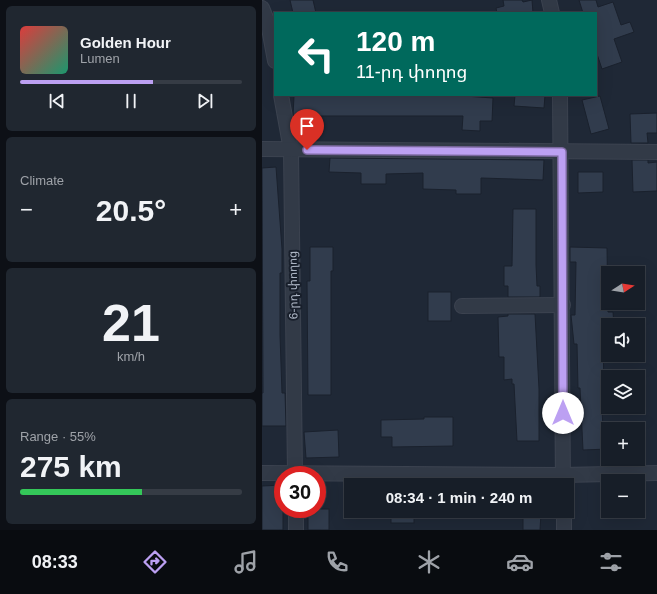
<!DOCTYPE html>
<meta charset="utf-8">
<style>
:root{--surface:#171e28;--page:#202730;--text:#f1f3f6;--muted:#9ea2a8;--line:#363c45;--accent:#bca0f2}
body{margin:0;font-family:Arial,"Noto Sans Armenian",sans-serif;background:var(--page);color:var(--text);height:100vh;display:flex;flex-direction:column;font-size:15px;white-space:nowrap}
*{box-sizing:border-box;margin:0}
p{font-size:13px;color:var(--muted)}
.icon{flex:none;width:22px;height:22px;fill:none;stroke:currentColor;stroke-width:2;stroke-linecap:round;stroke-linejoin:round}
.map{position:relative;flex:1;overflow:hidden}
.details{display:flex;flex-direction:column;gap:6px;padding:6px;background:#0d1016;width:262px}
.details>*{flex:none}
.guide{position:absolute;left:12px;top:12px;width:323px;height:84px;border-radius:0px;box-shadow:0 4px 16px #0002,0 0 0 1px var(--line);background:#00695c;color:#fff;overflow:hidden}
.needle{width:26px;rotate:78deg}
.fabs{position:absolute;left:339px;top:266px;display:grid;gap:8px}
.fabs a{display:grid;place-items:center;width:44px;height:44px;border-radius:0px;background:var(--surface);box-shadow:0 4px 16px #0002,0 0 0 1px var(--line);font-size:20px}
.speed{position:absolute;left:12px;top:466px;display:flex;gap:8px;font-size:20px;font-weight:700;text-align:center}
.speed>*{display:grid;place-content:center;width:52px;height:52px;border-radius:50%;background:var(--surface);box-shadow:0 4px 16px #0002,0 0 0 1px var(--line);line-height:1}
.speed .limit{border:6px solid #d22;background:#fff;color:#111}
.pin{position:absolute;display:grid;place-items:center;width:34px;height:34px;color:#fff;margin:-41px -17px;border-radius:50% 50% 50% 0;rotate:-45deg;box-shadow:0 0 4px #0007}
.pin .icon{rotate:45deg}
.me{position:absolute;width:44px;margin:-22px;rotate:0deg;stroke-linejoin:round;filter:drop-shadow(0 0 3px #0008)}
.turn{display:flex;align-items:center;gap:14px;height:84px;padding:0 16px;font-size:18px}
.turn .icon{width:52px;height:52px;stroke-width:2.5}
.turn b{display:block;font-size:28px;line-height:34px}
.big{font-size:30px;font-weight:700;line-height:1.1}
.details .card{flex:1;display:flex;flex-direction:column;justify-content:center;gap:6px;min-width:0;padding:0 14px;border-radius:6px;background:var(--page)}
.details .dial{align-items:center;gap:0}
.dial b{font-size:52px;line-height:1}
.song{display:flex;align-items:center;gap:12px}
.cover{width:48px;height:48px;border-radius:6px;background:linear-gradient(135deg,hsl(0 70% 55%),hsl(160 70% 35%))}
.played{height:4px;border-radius:2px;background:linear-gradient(90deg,var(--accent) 60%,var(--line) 60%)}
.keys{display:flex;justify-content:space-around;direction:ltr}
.heat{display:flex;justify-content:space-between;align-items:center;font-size:22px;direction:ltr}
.charge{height:6px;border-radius:3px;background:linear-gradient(90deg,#34c759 55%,var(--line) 0)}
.trip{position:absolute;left:82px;top:478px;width:230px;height:40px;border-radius:0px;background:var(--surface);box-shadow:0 4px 16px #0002,0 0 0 1px var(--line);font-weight:700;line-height:40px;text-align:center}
.dock{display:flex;height:64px;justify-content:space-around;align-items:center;background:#090c10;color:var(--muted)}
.dock .icon{width:28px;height:28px}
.dock .selected{color:var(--accent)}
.dock b{font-size:18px;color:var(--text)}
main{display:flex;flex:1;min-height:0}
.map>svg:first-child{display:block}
</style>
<main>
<section class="details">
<div class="card">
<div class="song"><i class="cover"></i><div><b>Golden Hour</b><p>Lumen</p></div></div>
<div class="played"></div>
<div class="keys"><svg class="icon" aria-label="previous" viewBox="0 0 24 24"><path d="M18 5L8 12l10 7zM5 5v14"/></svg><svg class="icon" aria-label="pause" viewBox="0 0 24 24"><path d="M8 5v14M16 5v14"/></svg><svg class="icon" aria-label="next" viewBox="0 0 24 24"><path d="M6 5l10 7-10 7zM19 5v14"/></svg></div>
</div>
<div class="card"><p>Climate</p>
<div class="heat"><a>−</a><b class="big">20.5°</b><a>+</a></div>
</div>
<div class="card dial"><b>21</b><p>km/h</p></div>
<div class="card"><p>Range · 55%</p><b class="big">275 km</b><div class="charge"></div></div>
</section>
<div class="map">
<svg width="395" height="530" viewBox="0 0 395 530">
<rect width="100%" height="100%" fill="#1f2836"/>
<!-- building -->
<g fill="#313c4d" stroke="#1a212d">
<path d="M28 0H51L54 13H31Z"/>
<path d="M241 0H260L261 2 270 0 271 13H235L234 8 242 6Z"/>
<path d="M317 0H334L336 7 351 2 359 25 368 22 372 32 352 39 360 62 340 69 334 51V13H321Z"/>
<path d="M188 95 231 98 230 121H218V131L200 130 201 116H31L32 96Z"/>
<path d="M253 95H283L282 108 252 106Z"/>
<path d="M338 96 347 129 329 134 320 100Z"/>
<path d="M395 113V133H385L386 143H369L368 114Z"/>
<path d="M68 158 282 160 281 180 219 178V194H194V190L161 189V173L124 174V184H99V173L67 172Z"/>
<path d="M370 160H386V163L395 162V191L371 192Z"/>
<path d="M14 167 20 249V273H18V335L20 393H23L24 426H0V393H1L0 168Z"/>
<path d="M316 172H341V192L316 193Z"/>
<path d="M251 209H274V265L275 286H278V297H246V286H242V266H250Z"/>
<path d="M48 247H71V271H69V395H46L45 281H48Z"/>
<path d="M308 247 345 248 346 312H351L352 325H346V341L341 342 342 387H339L341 430 346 429V449L321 450 318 388H316L315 344H312L309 315H313L314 262H308Z"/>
<rect x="166" y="292" width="23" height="29"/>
<path d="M246 314H273L277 389V441H255L252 384H250V379L242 380V357H237L236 317 246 316Z"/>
<path d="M162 417H191V446L130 447V437H119V420L162 419Z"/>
<path d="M76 430 77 457 44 458 42 432Z"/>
<path d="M21 485V530H0V486Z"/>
<rect x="46" y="509" width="21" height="21"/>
<rect x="129" y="511" width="23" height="12"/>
<path d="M261 513H279L278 530H261Z"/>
</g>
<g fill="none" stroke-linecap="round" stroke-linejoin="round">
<defs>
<g id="minor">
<path d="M287 0 290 13"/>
<path d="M0 8 6 23 13 61"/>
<path d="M19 95 29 150 33 475"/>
<path d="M298 95 301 485"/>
<path d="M0 149 395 152"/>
<path d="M200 306 301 305"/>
<path d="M0 473 301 475 395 473"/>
<path d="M34 509V530"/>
<path d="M302 511V530"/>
</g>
</defs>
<!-- minor casing -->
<use href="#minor" stroke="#3c4350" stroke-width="16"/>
<!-- minor -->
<use href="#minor" stroke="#323a47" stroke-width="14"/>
</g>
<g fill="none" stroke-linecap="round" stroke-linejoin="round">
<defs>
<path id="route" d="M45 150 300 152 301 413"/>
</defs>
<!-- route casing -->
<use href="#route" stroke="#7a689d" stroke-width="10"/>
<!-- route -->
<use href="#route" stroke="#bca0f2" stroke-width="7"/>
</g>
<g text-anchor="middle" stroke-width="4" stroke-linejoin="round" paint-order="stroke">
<!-- street labels -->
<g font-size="12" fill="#acb5c4" stroke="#181f2b">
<text transform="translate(31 285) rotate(-91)" y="4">6-րդ փողոց</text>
</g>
</g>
</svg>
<div class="fabs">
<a><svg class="needle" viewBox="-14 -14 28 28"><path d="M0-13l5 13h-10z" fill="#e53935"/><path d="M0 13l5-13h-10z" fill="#9ea2a8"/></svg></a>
<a><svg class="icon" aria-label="sound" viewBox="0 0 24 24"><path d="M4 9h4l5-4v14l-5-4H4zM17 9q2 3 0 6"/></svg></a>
<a><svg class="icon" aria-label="layers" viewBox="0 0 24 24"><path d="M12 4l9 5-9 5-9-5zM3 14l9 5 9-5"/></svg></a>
<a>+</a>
<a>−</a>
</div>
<div class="speed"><div class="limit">30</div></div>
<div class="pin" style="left:45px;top:150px;background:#d93025"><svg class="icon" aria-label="arrive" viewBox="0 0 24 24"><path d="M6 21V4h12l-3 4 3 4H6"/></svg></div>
<svg class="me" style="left:301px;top:413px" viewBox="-20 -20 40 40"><circle r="19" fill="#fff"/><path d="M0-13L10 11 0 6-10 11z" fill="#bca0f2"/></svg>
<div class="trip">08:34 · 1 min · 240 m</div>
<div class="guide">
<div class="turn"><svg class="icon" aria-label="left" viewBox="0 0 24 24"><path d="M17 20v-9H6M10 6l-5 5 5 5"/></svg><div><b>120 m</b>11-րդ փողոց</div></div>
</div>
</div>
</main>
<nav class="dock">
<b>08:33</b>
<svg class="icon selected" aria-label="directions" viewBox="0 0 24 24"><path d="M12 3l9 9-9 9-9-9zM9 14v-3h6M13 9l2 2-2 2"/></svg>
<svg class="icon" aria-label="music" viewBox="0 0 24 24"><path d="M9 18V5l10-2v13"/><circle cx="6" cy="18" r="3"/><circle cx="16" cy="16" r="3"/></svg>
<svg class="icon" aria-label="phone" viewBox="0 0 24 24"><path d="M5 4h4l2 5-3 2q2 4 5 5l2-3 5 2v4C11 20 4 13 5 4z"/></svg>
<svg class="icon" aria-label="climate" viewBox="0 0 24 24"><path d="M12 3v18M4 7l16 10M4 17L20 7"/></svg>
<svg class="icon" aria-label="car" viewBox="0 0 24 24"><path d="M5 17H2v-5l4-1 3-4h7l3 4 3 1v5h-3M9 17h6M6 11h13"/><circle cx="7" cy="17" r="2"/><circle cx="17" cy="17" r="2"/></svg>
<svg class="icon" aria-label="filters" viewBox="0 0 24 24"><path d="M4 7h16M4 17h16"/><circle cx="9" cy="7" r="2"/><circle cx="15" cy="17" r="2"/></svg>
</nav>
